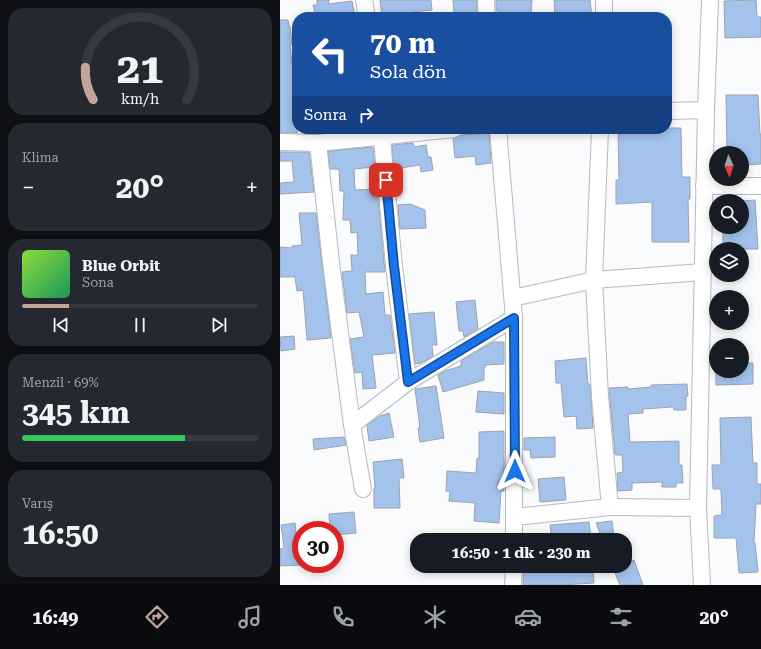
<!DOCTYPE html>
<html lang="tr">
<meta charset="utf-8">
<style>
:root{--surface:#171b24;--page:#242831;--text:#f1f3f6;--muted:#9ea1a6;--line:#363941;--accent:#c4a498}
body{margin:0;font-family:"Roboto Serif",serif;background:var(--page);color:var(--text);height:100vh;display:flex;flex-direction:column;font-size:15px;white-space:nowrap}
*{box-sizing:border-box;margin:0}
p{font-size:13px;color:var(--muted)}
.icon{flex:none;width:22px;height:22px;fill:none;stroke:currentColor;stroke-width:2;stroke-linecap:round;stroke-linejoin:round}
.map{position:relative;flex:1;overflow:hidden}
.panel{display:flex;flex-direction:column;gap:8px;padding:8px;background:#0d0f14;width:280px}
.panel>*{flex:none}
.banner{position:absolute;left:12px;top:12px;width:380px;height:122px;border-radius:16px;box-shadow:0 2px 10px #0003;background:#1a4fa0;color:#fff;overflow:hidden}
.needle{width:26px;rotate:177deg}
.buttons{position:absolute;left:429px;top:146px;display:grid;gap:8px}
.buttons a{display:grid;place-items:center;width:40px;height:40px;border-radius:50%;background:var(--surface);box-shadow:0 2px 10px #0003;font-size:20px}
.speed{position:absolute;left:12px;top:521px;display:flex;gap:8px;font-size:20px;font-weight:700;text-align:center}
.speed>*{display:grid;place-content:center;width:52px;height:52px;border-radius:50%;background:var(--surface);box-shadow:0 2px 10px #0003;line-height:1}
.speed .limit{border:6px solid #d22;background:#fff;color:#111}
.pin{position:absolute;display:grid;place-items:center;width:34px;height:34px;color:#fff;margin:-17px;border-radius:8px;box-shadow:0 2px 6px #0006}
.me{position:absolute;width:44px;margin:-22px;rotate:0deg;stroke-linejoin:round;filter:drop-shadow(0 0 3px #0008)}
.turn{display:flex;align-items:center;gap:14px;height:84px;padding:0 12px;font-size:18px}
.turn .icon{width:52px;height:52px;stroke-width:2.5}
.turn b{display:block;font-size:28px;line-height:34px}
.then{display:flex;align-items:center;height:38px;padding:0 12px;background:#0003;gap:8px;font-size:15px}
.big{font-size:30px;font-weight:700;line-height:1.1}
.panel .card{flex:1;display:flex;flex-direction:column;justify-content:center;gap:6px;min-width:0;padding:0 14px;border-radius:16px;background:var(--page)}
.panel .dial{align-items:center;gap:0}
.dial svg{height:104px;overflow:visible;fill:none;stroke:var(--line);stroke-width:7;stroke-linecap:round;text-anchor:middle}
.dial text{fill:var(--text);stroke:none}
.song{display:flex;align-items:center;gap:12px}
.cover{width:48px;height:48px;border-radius:6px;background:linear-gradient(135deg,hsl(90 70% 55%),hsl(150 70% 35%))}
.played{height:4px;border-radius:2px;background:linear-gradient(90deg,var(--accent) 20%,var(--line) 20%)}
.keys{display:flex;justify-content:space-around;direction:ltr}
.heat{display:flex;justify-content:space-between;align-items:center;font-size:22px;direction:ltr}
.charge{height:6px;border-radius:3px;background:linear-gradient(90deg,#34c759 69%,var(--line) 0)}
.trip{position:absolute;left:130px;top:533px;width:222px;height:40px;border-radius:16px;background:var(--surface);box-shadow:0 2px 10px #0003;font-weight:700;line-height:40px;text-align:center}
.menu{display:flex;height:64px;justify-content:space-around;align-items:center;background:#090b0e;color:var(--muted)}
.menu .icon{width:28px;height:28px}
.menu .current{color:var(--accent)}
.menu b{font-size:18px;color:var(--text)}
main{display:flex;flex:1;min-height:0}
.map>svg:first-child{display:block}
</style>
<main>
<section class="panel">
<div class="card dial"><svg viewBox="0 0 100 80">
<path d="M14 69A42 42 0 1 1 86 69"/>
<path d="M14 69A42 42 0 0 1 8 44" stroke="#c4a498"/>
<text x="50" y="56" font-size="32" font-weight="700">21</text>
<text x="50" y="72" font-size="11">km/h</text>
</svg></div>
<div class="card"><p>Klima</p>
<div class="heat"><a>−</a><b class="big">20°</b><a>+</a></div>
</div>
<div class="card">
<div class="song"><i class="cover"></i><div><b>Blue Orbit</b><p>Sona</p></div></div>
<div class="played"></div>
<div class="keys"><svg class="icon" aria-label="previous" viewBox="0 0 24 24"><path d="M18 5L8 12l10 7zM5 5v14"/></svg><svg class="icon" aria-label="pause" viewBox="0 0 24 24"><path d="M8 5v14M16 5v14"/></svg><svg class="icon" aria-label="next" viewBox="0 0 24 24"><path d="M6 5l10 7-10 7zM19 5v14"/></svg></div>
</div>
<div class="card"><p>Menzil · 69%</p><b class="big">345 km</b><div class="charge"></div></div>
<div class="card"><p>Varış</p><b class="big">16:50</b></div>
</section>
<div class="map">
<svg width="481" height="585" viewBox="0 0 481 585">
<rect width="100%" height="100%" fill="#fafbfd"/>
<!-- building -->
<g fill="#a4c3ec" stroke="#9ca3ad">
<path d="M37 0H49L48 4 72 1 75 17H36L33 5H37Z"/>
<path d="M100 0H151L152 10 131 12 132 17H102Z"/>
<path d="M173 0H197V13L174 14Z"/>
<path d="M216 0H252L251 17H220V11H216Z"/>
<path d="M274 0H310L312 17H275Z"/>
<path d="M476 0 477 17H481V37L445 38 444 1Z"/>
<path d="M0 20H8L9 26H10L12 44 10 45 12 65H15L17 91V133H0Z"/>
<path d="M446 95H478L480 134H481V164L462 165V153H447Z"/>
<path d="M387 128H401L402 177H410V199H408L409 242H372V202L336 204V180H339L338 129H387Z"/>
<path d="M209 133 211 163 196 165 195 156 175 158 173 139 181 135Z"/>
<path d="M133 143 134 147 146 145 148 157H151L153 170 141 172 140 165 114 169 112 145Z"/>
<path d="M93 147 95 167 74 169 75 190 97 189 105 272H85L86 294 103 292 105 315H110L115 353 92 355 96 388 83 389 82 372 75 373 70 339 84 337 79 312 67 313 62 272 72 271 71 255H78L77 232 71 233 70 220H63L64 191H60L59 169H50L48 151Z"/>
<path d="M0 152H29L34 192 0 194V183L14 182 12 161H0Z"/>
<path d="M475 200 478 249H443V227H462V201Z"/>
<path d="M130 204 145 210 146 228 120 229 118 205Z"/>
<path d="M19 213H36L51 338 27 340 23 290 17 291 15 277H0V247L12 248V246L22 245Z"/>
<path d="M195 300 198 329 184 337 183 331H179L176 302Z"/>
<path d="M154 312 157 345H152L153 356 141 363 135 364 129 314Z"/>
<path d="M14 336 15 349 1 351 0 337Z"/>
<path d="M213 342H224V364L205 365V368H204V380L163 392 158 375 165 371 181 366V361Z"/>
<path d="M306 358 308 384H310L313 428 297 429 296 416 284 417 281 383H276L275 361Z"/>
<path d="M462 363H473V384L436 385V371H462Z"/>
<path d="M407 384 408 396H406V410H394L393 407 363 409V413L348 414 350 442 399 441V465H402L403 483H396V487H382V482L352 483V490L338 491 337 473 343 472 342 455H335L329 388 348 387V389L371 387V385Z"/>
<path d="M156 386 164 438 140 442 138 428H140L135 389Z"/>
<path d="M198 391 224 393V414L196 412Z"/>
<path d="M109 413 114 437 89 441 87 425 100 416Z"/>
<path d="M471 417 473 463H477V484H481V504H476L474 543H475L478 572 459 573 456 538H434V516L442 515 441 489H433L432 465H441L440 418Z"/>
<path d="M224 431V491H221L219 523 194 521 195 503 169 501 170 492 166 491 167 471 196 473 197 458 199 459V432Z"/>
<path d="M64 437 66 445 34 450 33 439Z"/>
<path d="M275 437V457L251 458 250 450H244V438Z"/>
<path d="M122 459 124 478H119L120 508H94V488H95L93 462Z"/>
<path d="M284 477 286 500 260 502 258 479Z"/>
<path d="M74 512 76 533 55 535V530H50L49 514Z"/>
<path d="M332 521 334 537 322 538 316 523Z"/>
<path d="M309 522 311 539 272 540 270 525Z"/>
<path d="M15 523 20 565 0 566V549L4 548 1 525Z"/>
<path d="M354 560 363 585H340L333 568 337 566H345V563Z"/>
<path d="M243 566H313L314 583 282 585H243Z"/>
</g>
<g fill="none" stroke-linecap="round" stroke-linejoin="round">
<defs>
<g id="street">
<path d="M84 0 87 17"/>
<path d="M206 0 207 17"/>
<path d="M324 17V0"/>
<path d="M387 111 426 110"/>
<path d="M101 129 114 266 128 382"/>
<path d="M218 129 234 318V540"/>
<path d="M0 142 38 143 52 271 72 425 128 382 234 318"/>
<path d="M38 143 174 129"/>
<path d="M424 186H481"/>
<path d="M233 298 314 280 423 272"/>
<path d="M72 425 83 489"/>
<path d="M330 507 418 508"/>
<path d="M235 517 330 507 320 397 314 280 320 129"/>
<path d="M233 585 234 566"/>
<path d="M422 585 418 508 426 110 430 0"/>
</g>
</defs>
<!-- street casing -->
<use href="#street" stroke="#b3bbc5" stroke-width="18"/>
<!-- street -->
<use href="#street" stroke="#fff" stroke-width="16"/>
</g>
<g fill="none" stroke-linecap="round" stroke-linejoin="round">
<defs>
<path id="route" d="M106 180 114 266 128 382 234 318 235 471"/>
</defs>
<!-- route casing -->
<use href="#route" stroke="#114b97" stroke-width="10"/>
<!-- route -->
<use href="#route" stroke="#1a73e8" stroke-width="7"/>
</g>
</svg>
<div class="buttons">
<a><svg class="needle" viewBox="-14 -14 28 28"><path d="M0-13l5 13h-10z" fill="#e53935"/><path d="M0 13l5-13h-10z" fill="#9ea1a6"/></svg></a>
<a><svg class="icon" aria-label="search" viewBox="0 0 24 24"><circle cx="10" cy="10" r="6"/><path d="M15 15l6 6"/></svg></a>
<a><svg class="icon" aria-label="layers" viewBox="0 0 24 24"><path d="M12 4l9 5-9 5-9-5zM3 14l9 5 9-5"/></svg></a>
<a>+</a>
<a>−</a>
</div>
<div class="speed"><div class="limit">30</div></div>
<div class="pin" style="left:106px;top:180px;background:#d93025"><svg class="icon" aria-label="arrive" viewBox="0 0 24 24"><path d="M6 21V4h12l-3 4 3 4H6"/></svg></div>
<svg class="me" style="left:235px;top:471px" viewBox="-20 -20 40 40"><path d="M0-17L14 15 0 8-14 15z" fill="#1a73e8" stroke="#fff" stroke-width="4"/></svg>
<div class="trip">16:50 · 1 dk · 230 m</div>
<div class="banner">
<div class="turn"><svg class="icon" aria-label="left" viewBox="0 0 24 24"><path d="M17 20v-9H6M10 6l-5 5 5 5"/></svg><div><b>70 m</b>Sola dön</div></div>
<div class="then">Sonra<svg class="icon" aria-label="right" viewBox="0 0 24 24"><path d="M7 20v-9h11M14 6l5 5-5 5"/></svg></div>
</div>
</div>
</main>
<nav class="menu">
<b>16:49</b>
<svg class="icon current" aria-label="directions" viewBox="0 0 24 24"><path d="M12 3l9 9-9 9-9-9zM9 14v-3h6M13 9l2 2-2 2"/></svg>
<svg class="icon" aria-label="music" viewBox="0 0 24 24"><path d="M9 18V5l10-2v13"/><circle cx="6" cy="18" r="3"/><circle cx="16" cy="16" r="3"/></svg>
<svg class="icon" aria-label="phone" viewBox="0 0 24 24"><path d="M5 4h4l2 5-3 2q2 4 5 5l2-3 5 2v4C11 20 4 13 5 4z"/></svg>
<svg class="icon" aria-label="climate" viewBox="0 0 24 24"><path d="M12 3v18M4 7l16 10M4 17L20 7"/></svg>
<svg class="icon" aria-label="car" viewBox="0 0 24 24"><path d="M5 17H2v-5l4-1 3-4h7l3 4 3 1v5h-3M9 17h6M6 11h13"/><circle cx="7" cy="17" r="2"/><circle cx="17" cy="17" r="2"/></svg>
<svg class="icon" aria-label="filters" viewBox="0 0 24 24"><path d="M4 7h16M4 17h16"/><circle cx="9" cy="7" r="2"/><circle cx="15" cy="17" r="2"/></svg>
<b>20°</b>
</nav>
